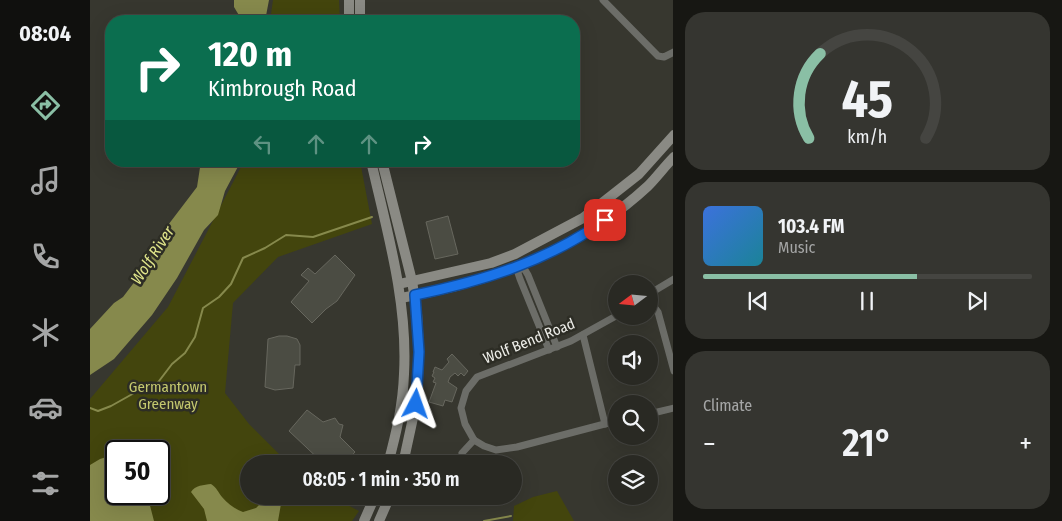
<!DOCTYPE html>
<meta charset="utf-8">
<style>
:root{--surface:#292923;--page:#353530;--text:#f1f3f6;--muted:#a5a6a6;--line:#454541;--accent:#8abfa5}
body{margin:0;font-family:"Fira Sans Condensed",sans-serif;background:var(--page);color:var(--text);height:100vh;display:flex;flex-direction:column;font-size:19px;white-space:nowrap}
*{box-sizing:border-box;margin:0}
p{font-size:16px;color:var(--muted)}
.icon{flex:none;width:28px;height:28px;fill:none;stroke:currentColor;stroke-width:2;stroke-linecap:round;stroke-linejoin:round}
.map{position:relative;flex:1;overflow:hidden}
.details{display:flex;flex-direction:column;gap:12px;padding:12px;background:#171713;width:389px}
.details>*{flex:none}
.banner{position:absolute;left:15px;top:15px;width:475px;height:152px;border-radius:20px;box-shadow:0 5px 20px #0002,0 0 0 1px var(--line);background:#0b6e4f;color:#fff;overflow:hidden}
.needle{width:32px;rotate:254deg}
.fabs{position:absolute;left:518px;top:275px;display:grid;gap:10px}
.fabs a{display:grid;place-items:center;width:50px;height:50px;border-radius:50%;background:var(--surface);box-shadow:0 5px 20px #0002,0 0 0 1px var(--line);font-size:25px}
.speed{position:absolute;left:15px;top:440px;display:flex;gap:10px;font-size:25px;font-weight:700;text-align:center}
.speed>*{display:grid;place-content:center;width:65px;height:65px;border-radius:50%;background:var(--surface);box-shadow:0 5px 20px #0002,0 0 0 1px var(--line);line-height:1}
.speed .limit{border:2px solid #111;border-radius:8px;background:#fff;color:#111}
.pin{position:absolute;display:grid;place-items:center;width:42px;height:42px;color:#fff;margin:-21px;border-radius:10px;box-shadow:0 2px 8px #0006}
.me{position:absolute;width:55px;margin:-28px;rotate:4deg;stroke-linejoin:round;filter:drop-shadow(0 0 4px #0008)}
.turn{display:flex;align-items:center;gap:18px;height:105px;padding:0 20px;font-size:22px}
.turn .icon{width:65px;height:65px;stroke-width:2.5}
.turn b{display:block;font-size:35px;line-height:42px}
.lanes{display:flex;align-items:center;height:48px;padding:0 20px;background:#0003;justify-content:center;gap:25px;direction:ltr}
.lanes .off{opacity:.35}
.big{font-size:38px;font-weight:600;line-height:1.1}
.details .widget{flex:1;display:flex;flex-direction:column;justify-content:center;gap:8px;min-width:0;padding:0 18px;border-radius:20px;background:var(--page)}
.details .dial{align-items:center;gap:0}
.dial svg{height:130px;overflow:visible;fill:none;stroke:var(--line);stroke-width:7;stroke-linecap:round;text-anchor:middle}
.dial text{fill:var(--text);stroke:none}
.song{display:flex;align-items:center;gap:15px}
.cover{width:60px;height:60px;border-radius:8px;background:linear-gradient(135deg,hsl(220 70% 55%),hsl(190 70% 35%))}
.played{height:5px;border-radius:2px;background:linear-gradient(90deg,var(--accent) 65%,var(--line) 65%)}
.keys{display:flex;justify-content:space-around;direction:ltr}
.heat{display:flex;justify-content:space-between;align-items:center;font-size:28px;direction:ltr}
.trip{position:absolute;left:150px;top:455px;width:282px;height:50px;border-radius:25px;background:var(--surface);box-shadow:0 5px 20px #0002,0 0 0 1px var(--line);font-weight:600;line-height:50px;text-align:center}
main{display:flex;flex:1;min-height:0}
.dock{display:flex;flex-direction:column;width:90px;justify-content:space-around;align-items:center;background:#10100e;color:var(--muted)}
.dock .icon{width:35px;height:35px}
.dock .selected{color:var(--accent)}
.dock b{font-size:22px;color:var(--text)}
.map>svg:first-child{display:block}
</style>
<main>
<nav class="dock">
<b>08:04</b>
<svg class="icon selected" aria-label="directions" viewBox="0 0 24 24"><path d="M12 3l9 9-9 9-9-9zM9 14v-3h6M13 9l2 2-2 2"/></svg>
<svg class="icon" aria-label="music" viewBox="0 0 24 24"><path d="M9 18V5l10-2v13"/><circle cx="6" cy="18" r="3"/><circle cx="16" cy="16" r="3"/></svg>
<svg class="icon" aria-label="phone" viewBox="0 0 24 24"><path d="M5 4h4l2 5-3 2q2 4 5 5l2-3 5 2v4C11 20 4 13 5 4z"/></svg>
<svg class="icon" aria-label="climate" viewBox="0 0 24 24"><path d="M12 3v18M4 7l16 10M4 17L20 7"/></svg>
<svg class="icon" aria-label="car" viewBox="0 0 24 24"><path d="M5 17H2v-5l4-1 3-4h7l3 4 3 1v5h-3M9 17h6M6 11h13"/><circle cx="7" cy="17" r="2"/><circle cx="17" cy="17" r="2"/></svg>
<svg class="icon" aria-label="filters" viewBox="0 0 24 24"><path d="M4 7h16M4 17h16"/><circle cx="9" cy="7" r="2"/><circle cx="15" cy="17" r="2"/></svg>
</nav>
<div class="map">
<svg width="584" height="521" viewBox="0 0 584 521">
<rect width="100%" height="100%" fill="#37372f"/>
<!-- green -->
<g fill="#43450d" fill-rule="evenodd">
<path d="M183 0H249L250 21H180Z"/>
<path d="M152 161H270L282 224 188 257 143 303 135 393 159 424 199 464H159V496H231L241 506 248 500 269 511 262 521H0V399L78 307 151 167ZM26 451H69V494H26Z"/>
<path d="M467 491 484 521H423L424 506 443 497Z"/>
</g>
<!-- water -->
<g fill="#86894c">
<path d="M144 0H179L175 21H148L150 17 144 7Z"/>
<path d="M111 161H151L135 191 128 215 114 230 87 278 62 315 24 359 0 375V329L24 303 33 297 52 272 59 254 72 233 107 187Z"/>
<path d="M26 454V494H57L64 521H0V465L10 459Z"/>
<path d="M121 484C127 488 128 492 132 497 138 504 145 509 153 512L166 508 178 496H197L191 504 188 521H117L114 509 101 492C105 485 114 485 121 484Z"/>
</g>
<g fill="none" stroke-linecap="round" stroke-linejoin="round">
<!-- stream -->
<g stroke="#86894c" stroke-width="2">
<path d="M0 408 8 411 21 406 46 392 66 385 82 364 95 353 105 337 113 308 129 297 141 284 153 258 175 248 196 235 223 237 282 217"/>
<path d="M394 521 421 516"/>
</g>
</g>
<!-- building -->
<g fill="#4b4c43" stroke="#67675e">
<path d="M358 216 368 254 345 259 336 222Z"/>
<path d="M245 255 265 275 247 301 236 309 222 323 201 302 219 281 211 275 218 268 225 274Z"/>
<path d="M189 336H197L207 339 210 345V365H205L203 388 185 390 175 387 178 339Z"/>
<path d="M362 354 378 371 374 376 371 373 368 376 365 373 360 377 358 382 367 388 362 402 355 400 353 406 339 402 346 383 343 382 345 378 342 376 344 372H343L345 367 352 370 359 362 357 359Z"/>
<path d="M217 410 233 422 245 418 249 424 253 425 250 437 265 452 254 464H234L199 431Z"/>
</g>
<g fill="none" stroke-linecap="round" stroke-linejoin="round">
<!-- street -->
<g stroke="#6c6d68" stroke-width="7">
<path d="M513 0 568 56 574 57 584 52"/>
<path d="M559 294 584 279"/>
<path d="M559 300 568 312 584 371"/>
<path d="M493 335 515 424"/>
<path d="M459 350 430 279 428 273 430 267 435 270 438 275 467 347"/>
<path d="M559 414 584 408"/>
<path d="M384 440 394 446 406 450 427 447 526 421"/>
<path d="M372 453 384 440 375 424 371 408 376 391 387 377 481 341 526 316"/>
</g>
<!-- secondary -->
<g stroke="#8a8a84" stroke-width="10">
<path d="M270 0V21"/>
<path d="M259 21V0"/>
<path d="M281 161C297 231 318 302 314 374 313 405 306 434 298 464"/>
<path d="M292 161 322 281 327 313 329 352 326 404 313 464"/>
<path d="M309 284 401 263 425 254 493 218 549 174 584 135"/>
<path d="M311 298C403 282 489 250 558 186 567 177 575 166 584 157"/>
<path d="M274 521 285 496"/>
<path d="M289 521 300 496"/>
</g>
</g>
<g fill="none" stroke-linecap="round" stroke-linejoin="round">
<defs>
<path id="route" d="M326 404 329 352 325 295C393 281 458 261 515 220"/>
</defs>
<!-- route casing -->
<use href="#route" stroke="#114b97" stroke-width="12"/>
<!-- route -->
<use href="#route" stroke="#1a73e8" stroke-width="9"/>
</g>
<g text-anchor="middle" stroke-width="5" stroke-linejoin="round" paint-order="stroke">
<!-- street labels -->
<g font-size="15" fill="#eeeee9" stroke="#2d2d25">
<text transform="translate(439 341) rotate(-22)" y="5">Wolf Bend Road</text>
</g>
<!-- park labels -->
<g font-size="15" fill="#c4c86e" stroke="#2d2d25">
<text x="78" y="392">Germantown<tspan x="78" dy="17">Greenway</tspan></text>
</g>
<!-- water labels -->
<g font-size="16" font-style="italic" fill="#e0e58a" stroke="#2d2d25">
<text transform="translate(62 255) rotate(-57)" y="6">Wolf River</text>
</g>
</g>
</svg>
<div class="fabs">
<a><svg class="needle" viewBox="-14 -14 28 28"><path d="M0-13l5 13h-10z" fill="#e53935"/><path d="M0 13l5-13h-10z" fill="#a5a6a6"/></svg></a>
<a><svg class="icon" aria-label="sound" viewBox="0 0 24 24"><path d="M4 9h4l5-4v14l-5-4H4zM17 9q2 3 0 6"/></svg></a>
<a><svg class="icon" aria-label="search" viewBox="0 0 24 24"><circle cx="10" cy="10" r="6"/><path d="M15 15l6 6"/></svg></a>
<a><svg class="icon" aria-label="layers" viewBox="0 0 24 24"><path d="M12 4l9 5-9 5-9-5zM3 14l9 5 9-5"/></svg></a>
</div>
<div class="speed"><div class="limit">50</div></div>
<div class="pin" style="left:515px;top:220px;background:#d93025"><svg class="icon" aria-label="arrive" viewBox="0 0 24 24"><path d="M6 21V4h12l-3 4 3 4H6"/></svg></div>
<svg class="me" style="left:326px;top:404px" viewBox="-20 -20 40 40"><path d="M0-17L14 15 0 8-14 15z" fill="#1a73e8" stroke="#fff" stroke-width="4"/></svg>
<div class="trip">08:05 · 1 min · 350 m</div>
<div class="banner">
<div class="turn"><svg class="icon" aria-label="right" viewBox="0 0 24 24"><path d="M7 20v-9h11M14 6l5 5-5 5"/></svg><div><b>120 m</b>Kimbrough Road</div></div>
<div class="lanes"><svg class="icon off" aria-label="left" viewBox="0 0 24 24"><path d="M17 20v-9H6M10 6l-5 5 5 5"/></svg><svg class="icon off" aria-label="ahead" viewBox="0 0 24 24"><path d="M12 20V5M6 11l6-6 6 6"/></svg><svg class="icon off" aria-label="ahead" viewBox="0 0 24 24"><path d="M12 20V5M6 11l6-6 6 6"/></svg><svg class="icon" aria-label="right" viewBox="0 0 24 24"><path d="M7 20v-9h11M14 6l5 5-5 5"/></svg></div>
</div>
</div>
<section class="details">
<div class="widget dial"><svg viewBox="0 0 100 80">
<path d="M14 69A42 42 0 1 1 86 69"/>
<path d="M14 69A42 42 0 0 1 21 17" stroke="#8abfa5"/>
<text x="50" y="56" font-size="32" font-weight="700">45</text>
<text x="50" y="72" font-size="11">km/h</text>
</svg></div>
<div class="widget">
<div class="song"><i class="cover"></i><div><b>103.4 FM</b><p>Music</p></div></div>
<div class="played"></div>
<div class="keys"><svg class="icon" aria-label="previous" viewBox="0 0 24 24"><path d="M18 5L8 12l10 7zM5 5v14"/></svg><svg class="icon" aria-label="pause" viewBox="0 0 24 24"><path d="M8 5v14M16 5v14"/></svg><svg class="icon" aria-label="next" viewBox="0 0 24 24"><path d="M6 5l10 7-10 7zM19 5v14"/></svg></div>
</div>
<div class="widget"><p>Climate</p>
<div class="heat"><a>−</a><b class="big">21°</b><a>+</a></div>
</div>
</section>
</main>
